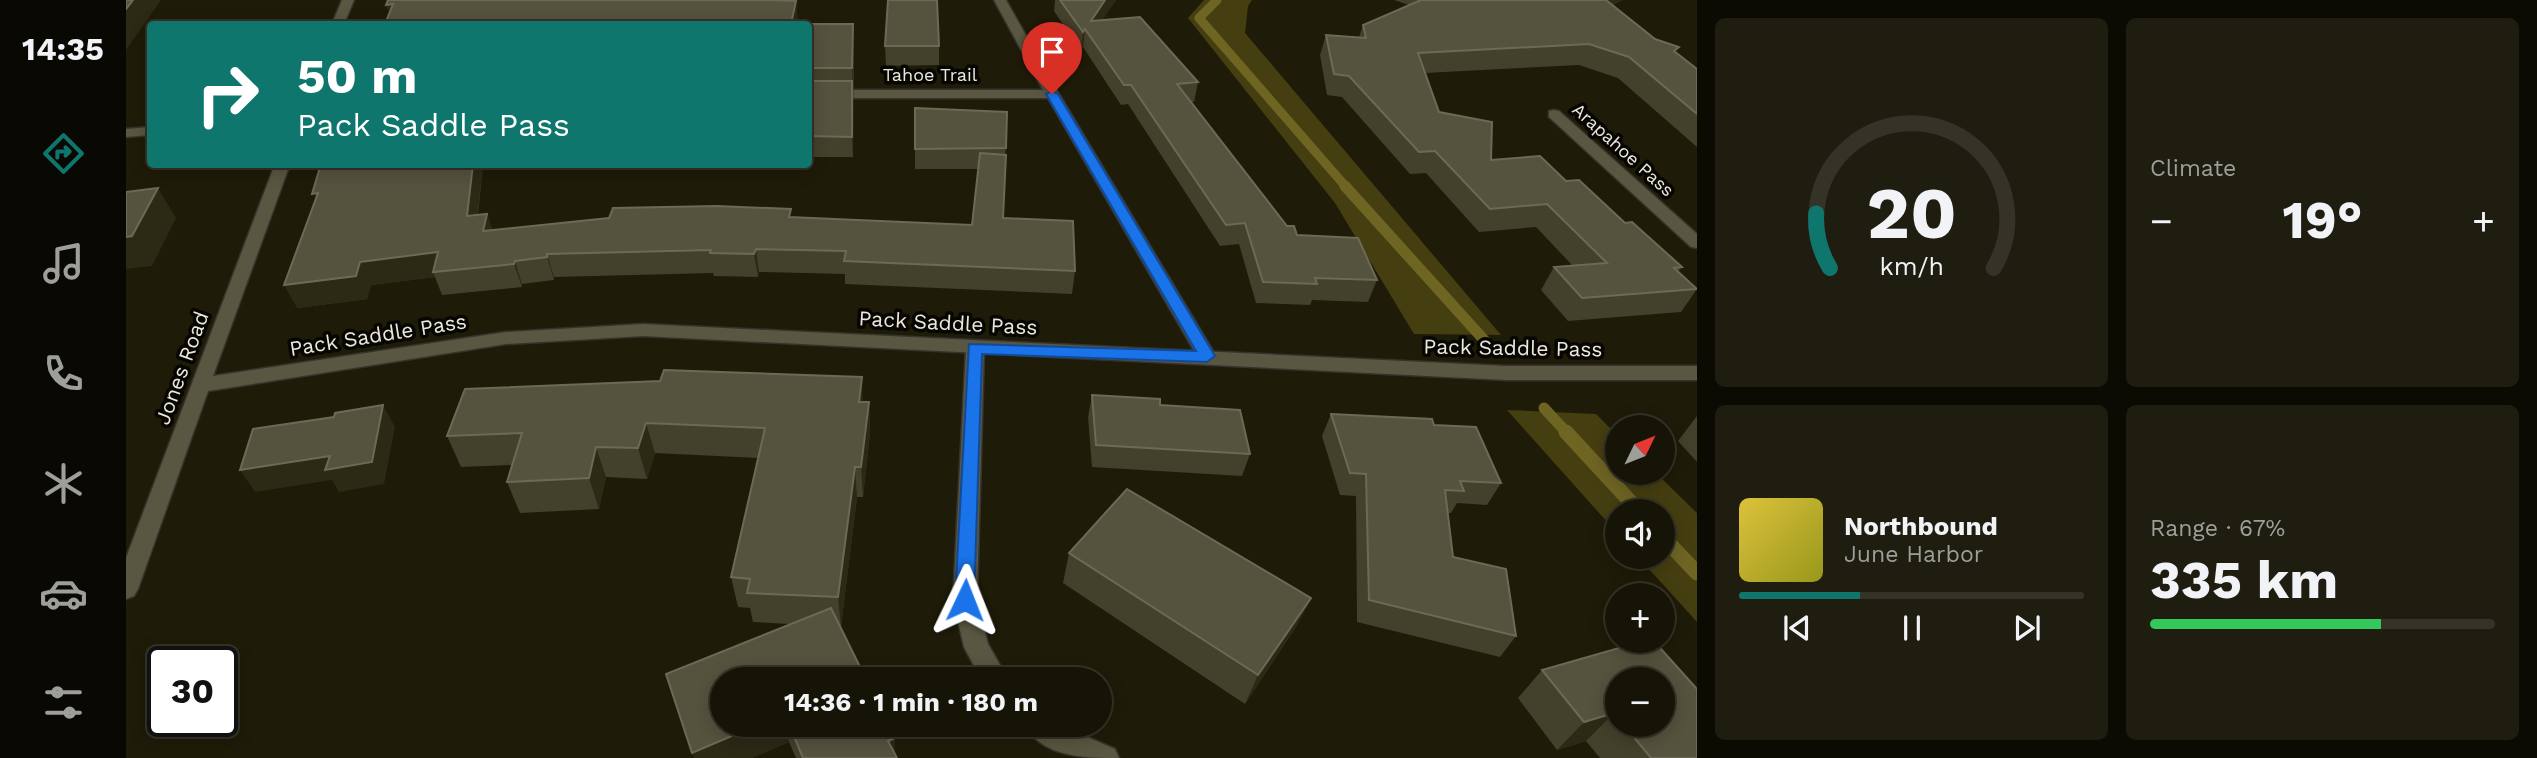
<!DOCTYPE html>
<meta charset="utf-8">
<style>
:root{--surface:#161406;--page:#1f1d10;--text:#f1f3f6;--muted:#9e9e9b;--line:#353328;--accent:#0f766e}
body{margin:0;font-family:"Work Sans",sans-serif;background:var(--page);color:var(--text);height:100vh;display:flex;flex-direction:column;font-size:26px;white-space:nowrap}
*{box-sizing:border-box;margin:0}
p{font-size:23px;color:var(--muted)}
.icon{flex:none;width:38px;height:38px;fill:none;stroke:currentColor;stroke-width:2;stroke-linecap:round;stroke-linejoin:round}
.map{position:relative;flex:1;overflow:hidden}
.details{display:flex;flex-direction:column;gap:18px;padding:18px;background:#0c0b03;width:840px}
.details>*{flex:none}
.hud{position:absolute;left:21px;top:21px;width:665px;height:147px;border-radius:7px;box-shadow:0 4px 18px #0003,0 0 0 2px var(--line);background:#0f766e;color:#fff;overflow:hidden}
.needle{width:46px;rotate:47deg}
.tools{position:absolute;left:1479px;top:415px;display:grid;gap:14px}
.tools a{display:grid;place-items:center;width:70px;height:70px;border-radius:50%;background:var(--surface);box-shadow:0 4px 18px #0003,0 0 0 2px var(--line);font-size:35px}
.speed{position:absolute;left:21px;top:646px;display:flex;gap:14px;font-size:35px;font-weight:700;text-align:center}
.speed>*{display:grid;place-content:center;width:91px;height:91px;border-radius:50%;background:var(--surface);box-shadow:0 4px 18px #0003,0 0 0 2px var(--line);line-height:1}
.speed .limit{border:4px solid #111;border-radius:10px;background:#fff;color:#111}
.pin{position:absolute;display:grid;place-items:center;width:60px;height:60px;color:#fff;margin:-72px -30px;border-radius:50% 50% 50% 0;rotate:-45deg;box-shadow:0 0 7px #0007}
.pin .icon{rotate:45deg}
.me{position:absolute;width:77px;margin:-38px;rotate:2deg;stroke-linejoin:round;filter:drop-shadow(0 0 5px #0008)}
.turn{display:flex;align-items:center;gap:24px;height:147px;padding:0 35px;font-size:32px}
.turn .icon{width:91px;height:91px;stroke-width:2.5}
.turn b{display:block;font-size:49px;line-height:60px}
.big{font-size:52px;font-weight:700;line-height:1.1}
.details .tile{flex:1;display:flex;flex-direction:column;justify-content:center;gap:10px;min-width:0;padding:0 24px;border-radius:10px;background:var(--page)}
.details .dial{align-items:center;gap:0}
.dial svg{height:182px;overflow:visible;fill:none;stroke:var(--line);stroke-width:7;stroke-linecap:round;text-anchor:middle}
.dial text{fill:var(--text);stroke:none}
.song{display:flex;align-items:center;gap:21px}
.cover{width:84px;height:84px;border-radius:10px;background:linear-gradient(135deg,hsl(50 70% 55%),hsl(60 70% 35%))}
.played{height:7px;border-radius:4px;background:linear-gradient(90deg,var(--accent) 35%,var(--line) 35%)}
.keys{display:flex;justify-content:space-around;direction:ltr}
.heat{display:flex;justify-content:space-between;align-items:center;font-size:38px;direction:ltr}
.charge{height:10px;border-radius:5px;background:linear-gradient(90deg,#34c759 67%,var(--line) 0)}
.details .tiles{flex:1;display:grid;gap:18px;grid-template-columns:repeat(2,1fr)}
.trip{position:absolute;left:584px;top:667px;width:402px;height:70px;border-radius:35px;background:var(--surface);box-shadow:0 4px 18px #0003,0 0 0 2px var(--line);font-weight:700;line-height:70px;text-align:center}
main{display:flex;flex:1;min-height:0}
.menu{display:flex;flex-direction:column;width:126px;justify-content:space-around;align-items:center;background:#090802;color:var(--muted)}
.menu .icon{width:49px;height:49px}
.menu .selected{color:var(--accent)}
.menu b{font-size:32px;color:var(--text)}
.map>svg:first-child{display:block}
</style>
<main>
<nav class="menu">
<b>14:35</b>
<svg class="icon selected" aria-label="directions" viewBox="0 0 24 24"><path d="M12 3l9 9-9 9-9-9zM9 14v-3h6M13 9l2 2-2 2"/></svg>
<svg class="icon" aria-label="music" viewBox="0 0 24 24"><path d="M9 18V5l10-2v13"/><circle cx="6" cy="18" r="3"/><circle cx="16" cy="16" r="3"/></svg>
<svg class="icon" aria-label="phone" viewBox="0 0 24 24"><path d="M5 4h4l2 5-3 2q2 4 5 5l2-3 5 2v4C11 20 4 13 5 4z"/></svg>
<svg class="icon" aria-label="climate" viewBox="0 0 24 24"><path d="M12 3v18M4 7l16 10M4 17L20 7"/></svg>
<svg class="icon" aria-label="car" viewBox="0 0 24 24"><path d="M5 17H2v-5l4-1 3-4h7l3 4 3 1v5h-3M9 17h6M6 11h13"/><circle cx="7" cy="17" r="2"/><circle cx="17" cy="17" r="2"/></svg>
<svg class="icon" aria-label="filters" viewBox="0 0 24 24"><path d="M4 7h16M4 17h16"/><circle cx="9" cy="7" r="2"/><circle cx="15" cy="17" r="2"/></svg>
</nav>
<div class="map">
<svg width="1571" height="758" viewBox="0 0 1571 758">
<rect width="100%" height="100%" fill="#1e1b08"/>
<!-- forest -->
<g fill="#453e10">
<path d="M1078 0H1126L1122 6 1119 33 1375 335 1288 334 1209 203 1062 18Z"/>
<path d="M1381 410 1470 414 1491 435V472L1530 473 1571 513V622L1512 557 1536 556V511H1491V533Z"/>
</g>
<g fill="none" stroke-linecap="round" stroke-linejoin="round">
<!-- stream-far2 -->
<path stroke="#6e6523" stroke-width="9" d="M1091 0 1073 18 1221 188"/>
<!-- stream-far1 -->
<g stroke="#6e6523" stroke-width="11">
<path d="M1219 186 1359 341"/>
<path d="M1418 408 1442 434"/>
</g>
<!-- stream -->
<g stroke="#6e6523" stroke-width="15">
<path d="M1440 432 1513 511"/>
<path d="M1536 536 1571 573"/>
</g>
<defs>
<g id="minor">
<path d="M868 0H880L933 94 1090 356 1088 361H1074L922 98H682V90H917Z"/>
<path d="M1428 110 1433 111 1571 234V248L1565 247 1423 117V111Z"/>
<path d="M24 127V135L0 137V129Z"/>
<path d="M849 342 856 344 858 348 851 600 862 644 882 679H855L838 647 827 600 840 348 842 344Z"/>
<path d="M899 724H931L989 749 993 758C961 758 915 758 899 724Z"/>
</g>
<g id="tertiary">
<path d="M216 0H228L218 24H206Z"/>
<path d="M149 164H164L87 376 380 332 517 324 1380 366H1571V380H1380L517 336 380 344 82 391 12 589 8 596 0 599V558Z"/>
</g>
</defs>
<!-- minor casing -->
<use href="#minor" stroke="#35332c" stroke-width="3"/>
<!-- tertiary casing -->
<use href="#tertiary" stroke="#35332c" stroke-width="3"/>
<!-- minor -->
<use href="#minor" fill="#595641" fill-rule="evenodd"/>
<!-- tertiary -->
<use href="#tertiary" fill="#595641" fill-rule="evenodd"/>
</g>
<!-- wall -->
<g fill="#43402b" fill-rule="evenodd">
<path d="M929 0H990L976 20 1072 82 1068 102H1065L1161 226 1171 235 1251 280 1242 302 1186 300 1184 305 1130 303 1113 244 1094 246 1002 104 995 105 957 47 955 51 928 11Z"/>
<path d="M1268 0H1497L1486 5 1529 39 1550 53 1571 69V147L1492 78 1453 65 1299 73 1313 112 1365 160 1440 181 1499 223 1556 267 1552 272 1571 289 1555 312 1442 321 1415 290 1428 267 1447 266 1410 227 1353 232 1300 173 1284 174 1216 97 1201 95 1194 55 1200 35 1233 37 1237 25 1283 5Z"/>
<path d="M682 24 728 43 727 157H682Z"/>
<path d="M759 46H813V65L760 66Z"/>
<path d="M789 108 881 112 877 218 949 271 946 294 719 284V274L633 272 632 277 588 276 587 273 428 277V280L396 284V287L316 295 309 277 245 285 241 299 171 308 195 164H357L352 215 361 214 366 230 666 217 846 225 852 169H789Z"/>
<path d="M966 395 1034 405 1124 454 1116 476 966 467 962 417Z"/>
<path d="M737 402H743L744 433 737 497H731L715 627 597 724H762L769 738V754L771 758H670L663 742 626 758H568L540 674 664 624 627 622 624 608 612 607 605 577 632 458 529 453 521 479 480 477 473 509 394 513 381 482 387 465 335 467 321 436Z"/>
<path d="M1205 414 1308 425 1375 483 1361 505 1331 503 1325 513H1322L1327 557 1390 636 1374 657 1231 622 1230 496 1214 495 1196 436Z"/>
<path d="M1571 416V462L1552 441Z"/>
<path d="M943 553 1185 598 1170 627 1119 704 937 583Z"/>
<path d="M1521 640H1527L1571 689V758H1474L1460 741 1431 750 1392 698 1416 670ZM1491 679H1536V724H1491Z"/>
</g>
<!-- shaded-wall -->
<g fill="#2c2915">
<path d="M7 0H35L0 50V9Z"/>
<path d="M979 0H990L965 36V21Z"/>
<path d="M1470 0H1497L1463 14Z"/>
<path d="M670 1 672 19 670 24H665Z"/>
<path d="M267 4V23L260 5Z"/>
<path d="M727 24 728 43 727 87 726 68Z"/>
<path d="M959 29 957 47 955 51 957 32Z"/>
<path d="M726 81 727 101V157L726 137Z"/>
<path d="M347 164H357L349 238 341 216Z"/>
<path d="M32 188 50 218 26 266 0 269V237Z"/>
<path d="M361 214 369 237 357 231Z"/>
<path d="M630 249 633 272 632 277 628 254Z"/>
<path d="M312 252 307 272 309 277 245 285 241 299 171 308 158 285 234 262Z"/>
<path d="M421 254 428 277V280L421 257Z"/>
<path d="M389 261 396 284V287L388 264Z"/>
<path d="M736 377 737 408 733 402Z"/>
<path d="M743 402 744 433 737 497 735 467Z"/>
<path d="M257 405 269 427 258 484 213 492 206 480 129 492 114 470 204 456Z"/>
<path d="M520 423 529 453 521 479 512 448Z"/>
<path d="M470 447 480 477 473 509 463 478Z"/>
<path d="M729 467 731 497 715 627 712 597Z"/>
<path d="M1185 598 1170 627 1119 704 1132 675Z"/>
<path d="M1488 713 1460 741 1431 750 1458 722Z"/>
<path d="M634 724H660L663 742 626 758H568L566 753Z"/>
<path d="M769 738V758L762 741Z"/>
</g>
<!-- building -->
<g fill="#55523e" stroke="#6c6a57" stroke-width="2">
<path d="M0 0H7L0 9Z"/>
<path d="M262 0H644L670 1 665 24H259L267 4 260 5Z"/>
<path d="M762 0H811L813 46H759Z"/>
<path d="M934 0H979L965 21 1014 17 1072 82 1051 84 1161 226H1168L1171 235 1232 238 1251 280 1189 278 1191 284 1137 282 1119 223 1100 225 1005 85H998L959 29 957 32Z"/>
<path d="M1295 0H1480L1529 39 1553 47 1548 51 1571 69V114L1503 57 1463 44 1292 53 1313 112 1366 122 1365 160 1414 156 1440 181 1453 180 1499 223 1506 222 1556 267 1548 268 1571 289 1456 298 1428 267 1481 263 1421 204 1364 209 1309 151 1293 152 1223 76 1208 74 1200 35 1240 38 1237 25Z"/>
<path d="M680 24H727L726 68H682V24Z"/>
<path d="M682 81H726V137L682 136Z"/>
<path d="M789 108 881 112 880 148 789 149Z"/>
<path d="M854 153 880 155 877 218 947 221 949 271 718 261 720 251 630 249 628 254 584 253 585 250 421 254V257L389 261 388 264 307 272 312 252 234 262 230 276 158 285 192 193 186 194 195 164H347L341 216 361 214 357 231 483 218 487 208 591 206 665 209 663 217 846 225Z"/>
<path d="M32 188 6 236 0 237V192Z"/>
<path d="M538 370 736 377 733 402H743L735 467H729L712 597 621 593 624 579 605 577 639 428 520 423 512 448 470 447 463 478 381 482 396 433 321 436 339 389 534 381Z"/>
<path d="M966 395 1034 399V405L1114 410 1124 454 970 445Z"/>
<path d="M257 405 246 462 199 470 204 456 114 470 127 429 208 417 209 413Z"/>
<path d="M1205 414 1306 419 1308 425 1350 427 1375 483 1334 481 1338 491 1319 490 1327 557 1380 569 1390 636 1243 600 1240 474 1224 473Z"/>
<path d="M1001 489 1185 598 1132 675 943 553Z"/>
<path d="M705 608 740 679H597V724H634L566 753 540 674Z"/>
<path d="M1521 640H1527L1571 689V758H1525L1497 724H1536V679H1491V717L1488 713 1458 722 1416 670Z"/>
<path d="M663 724H762L769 738 762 741 771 758H677Z"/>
</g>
<!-- route -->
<path fill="#1a73e8" stroke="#114b97" stroke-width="2" d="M926 91 932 94 1089 356 1081 362 856 354 848 600 846 606 839 608 832 606 829 600 843 344 1070 351 920 94Z"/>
<g text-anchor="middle" stroke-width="7" stroke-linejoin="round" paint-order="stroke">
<!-- far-street labels -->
<g font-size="18" fill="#ebe9dd" stroke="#070602">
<text x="804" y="81">Tahoe Trail</text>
<text transform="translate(1497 150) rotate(42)" y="6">Arapahoe Pass</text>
</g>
<!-- street labels -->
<g font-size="21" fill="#ebe9dd" stroke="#070602">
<text transform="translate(822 323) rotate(3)" y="7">Pack Saddle Pass</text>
<text transform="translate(252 335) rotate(-9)" y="7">Pack Saddle Pass</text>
<text transform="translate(1387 348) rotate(1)" y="7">Pack Saddle Pass</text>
<text transform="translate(56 368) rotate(-70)" y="7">Jones Road</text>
</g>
</g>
</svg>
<div class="tools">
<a><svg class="needle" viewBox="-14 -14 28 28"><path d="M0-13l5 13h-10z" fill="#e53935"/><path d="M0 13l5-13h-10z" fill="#9e9e9b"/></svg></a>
<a><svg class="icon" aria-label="sound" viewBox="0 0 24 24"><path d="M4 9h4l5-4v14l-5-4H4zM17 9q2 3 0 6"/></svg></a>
<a>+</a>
<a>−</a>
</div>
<div class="speed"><div class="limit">30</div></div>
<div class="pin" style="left:926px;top:94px;background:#d93025"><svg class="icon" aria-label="arrive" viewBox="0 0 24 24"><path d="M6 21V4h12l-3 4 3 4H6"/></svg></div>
<svg class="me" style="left:839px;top:600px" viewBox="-20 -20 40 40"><path d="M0-17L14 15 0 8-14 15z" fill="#1a73e8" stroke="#fff" stroke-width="4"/></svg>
<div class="trip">14:36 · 1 min · 180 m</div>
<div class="hud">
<div class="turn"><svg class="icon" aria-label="right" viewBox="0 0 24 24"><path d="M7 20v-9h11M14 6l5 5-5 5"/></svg><div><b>50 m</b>Pack Saddle Pass</div></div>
</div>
</div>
<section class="details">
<div class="tiles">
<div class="tile dial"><svg viewBox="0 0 100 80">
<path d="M14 69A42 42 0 1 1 86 69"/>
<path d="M14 69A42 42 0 0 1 8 45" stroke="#0f766e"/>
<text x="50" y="56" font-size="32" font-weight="700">20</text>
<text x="50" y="72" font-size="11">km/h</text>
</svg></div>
<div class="tile"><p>Climate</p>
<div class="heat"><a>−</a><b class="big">19°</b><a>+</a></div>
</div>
<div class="tile">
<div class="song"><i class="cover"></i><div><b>Northbound</b><p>June Harbor</p></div></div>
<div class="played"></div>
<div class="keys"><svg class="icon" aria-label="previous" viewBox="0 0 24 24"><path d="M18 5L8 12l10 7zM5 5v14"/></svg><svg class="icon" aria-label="pause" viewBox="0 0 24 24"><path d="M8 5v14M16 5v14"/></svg><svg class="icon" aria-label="next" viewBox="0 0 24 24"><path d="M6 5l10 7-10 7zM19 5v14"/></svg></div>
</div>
<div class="tile"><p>Range · 67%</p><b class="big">335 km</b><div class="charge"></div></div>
</div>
</section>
</main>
